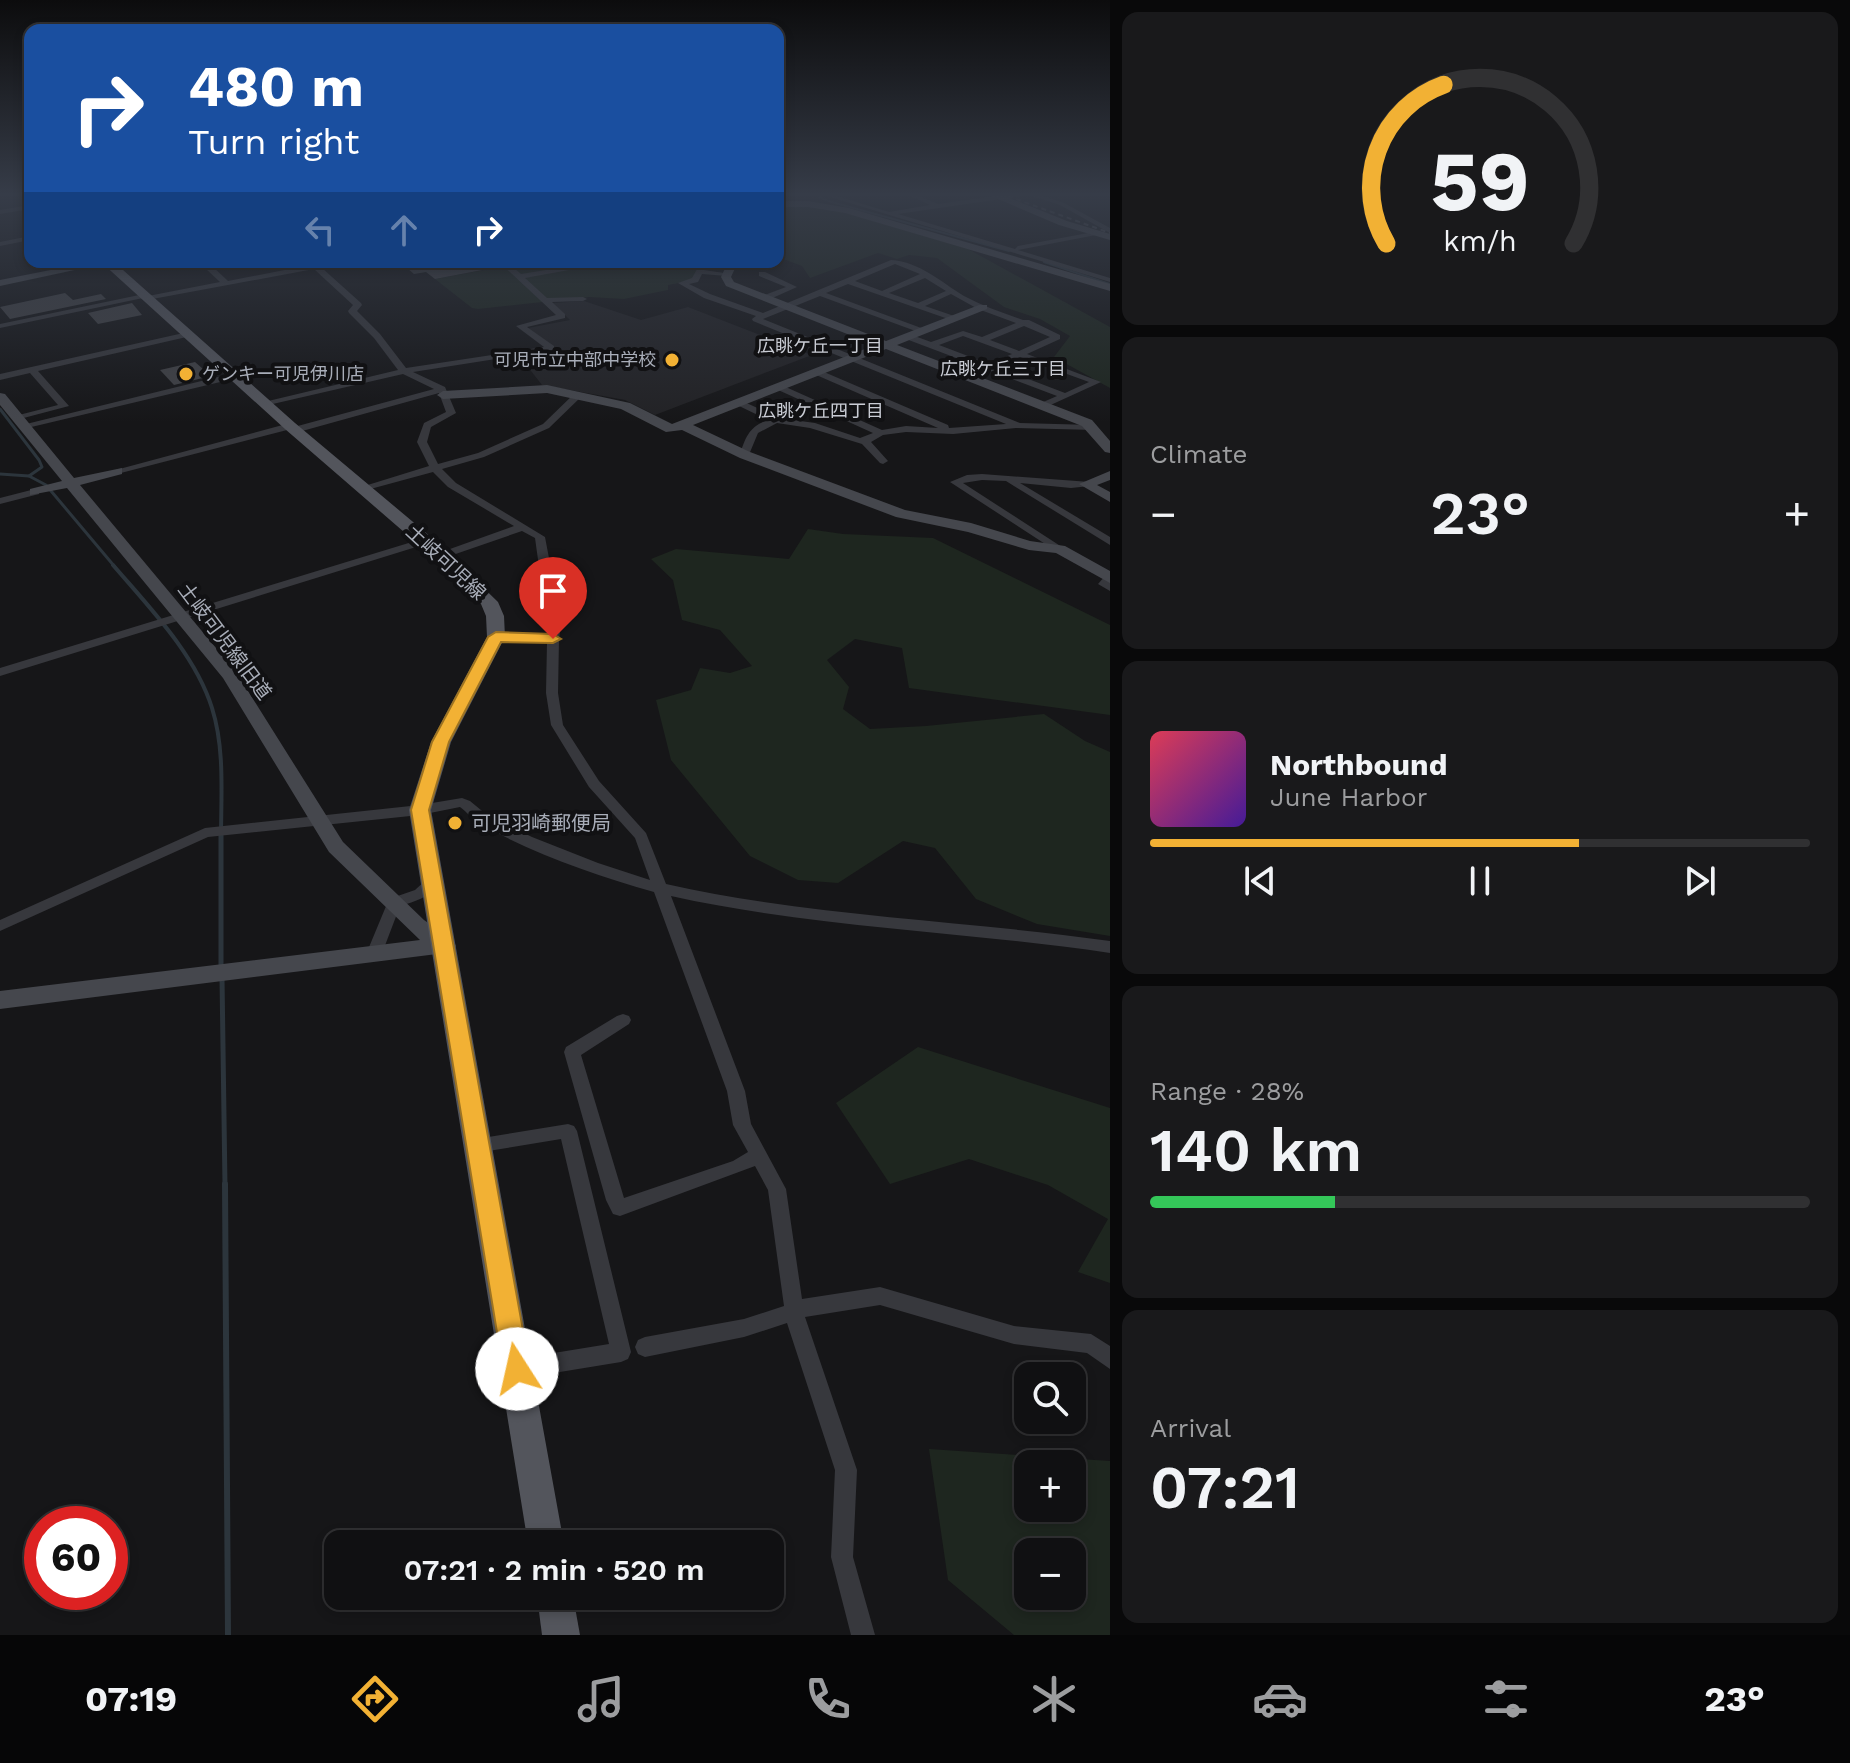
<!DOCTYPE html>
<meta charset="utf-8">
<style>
:root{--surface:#101012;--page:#19191b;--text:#f1f3f6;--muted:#9c9d9f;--line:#303032;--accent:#f2b134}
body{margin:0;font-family:"Work Sans","Noto Sans JP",sans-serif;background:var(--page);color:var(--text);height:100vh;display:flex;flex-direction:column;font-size:30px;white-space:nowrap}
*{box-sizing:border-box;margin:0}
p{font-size:26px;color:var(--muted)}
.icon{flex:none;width:44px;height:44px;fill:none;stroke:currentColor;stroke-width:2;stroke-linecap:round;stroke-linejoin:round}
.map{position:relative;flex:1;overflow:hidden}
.drawer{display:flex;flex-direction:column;gap:12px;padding:12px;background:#09090a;width:740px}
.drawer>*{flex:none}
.guide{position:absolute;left:24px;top:24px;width:760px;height:244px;border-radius:16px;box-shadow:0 4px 12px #0003,0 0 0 2px var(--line);background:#1a4fa0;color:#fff;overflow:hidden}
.buttons{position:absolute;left:1014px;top:1362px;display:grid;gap:16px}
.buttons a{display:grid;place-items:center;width:72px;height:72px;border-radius:16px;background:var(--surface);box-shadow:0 4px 12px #0003,0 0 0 2px var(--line);font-size:40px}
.speed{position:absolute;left:24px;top:1506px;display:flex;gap:16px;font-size:40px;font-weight:700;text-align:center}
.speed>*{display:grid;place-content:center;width:104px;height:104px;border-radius:50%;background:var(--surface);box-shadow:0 4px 12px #0003,0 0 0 2px var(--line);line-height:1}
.speed .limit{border:12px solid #d22;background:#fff;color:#111}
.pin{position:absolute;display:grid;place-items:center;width:68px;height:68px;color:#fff;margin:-82px -34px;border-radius:50% 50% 50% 0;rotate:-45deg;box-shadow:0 0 8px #0007}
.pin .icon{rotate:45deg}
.me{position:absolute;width:88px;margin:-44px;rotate:350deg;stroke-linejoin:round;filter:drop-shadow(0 0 6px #0008)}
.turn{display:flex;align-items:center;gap:28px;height:168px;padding:0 32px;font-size:36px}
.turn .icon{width:104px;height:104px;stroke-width:2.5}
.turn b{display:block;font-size:56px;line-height:68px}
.lanes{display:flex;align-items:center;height:76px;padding:0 32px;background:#0003;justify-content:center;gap:40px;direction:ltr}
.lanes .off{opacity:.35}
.big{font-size:60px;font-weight:600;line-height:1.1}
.drawer .card{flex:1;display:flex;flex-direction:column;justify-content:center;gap:12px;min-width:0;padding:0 28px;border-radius:16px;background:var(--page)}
.drawer .dial{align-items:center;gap:0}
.dial svg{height:208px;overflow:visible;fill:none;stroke:var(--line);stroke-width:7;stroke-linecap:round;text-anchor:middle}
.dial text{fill:var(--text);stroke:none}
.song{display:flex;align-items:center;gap:24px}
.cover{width:96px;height:96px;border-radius:12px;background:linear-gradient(135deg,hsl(350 70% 55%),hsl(260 70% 35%))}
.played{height:8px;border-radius:4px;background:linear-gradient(90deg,var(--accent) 65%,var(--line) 65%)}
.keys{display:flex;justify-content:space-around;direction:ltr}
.heat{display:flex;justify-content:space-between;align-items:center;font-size:44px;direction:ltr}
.charge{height:12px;border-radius:6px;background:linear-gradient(90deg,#34c759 28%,var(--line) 0)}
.trip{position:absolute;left:324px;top:1530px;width:460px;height:80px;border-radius:16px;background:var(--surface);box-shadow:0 4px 12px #0003,0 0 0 2px var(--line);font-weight:600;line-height:80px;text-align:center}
.tabs{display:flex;height:128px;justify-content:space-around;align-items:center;background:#060607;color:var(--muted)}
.tabs .icon{width:56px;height:56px}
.tabs .current{color:var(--accent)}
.tabs b{font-size:36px;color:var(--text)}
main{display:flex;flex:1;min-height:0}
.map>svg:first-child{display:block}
</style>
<main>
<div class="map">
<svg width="1110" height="1635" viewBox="0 0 1110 1635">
<rect width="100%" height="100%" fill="#161618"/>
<!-- built -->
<path fill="#222225" d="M584 301 641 320 688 307 812 355 655 415 625 400 542 385 524 362 565 356 528 328 570 320 553 303Z"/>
<!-- green -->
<g fill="#1e261f" fill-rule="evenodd">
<path d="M805 206 841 211 968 249 1110 327V388L1054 357 1070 336 1040 319 1004 307 937 258 909 255 897 259 878 253 810 278 802 266 778 257V207Z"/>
<path d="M509 262H677L702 269 695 280 668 285V290L624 299 589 297 478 309 472 308 435 279 511 265Z"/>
<path d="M808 529 843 534 933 538 1110 625V715L909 688 902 648 855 639 827 660 849 687 843 709 870 729 926 726 1044 714 1085 741 1110 752V936L1037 924 976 899 935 848 903 841 838 883 798 880 750 856 671 760 656 700 691 690 700 668 730 673 752 666 720 630 682 620 673 580 651 559 676 549 789 559Z"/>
<path d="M918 1047 1110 1108V1283L1078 1272 1108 1219 1048 1185 969 1159 890 1184 836 1103Z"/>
<path d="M929 1449 1110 1461V1635H1014L948 1580ZM1072 1464V1508H1028V1464ZM1072 1552V1596H1028V1552Z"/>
</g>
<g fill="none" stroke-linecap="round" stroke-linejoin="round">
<!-- stream-far4 -->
<g stroke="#2c353c" stroke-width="2">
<path d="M812 193 828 201 1009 251"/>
<path d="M1044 262 1110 284"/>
</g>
<!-- stream-far3 -->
<g stroke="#2c353c" stroke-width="3">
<path d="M0 409 39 460 42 467 29 476 46 485 115 567"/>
<path d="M0 474 29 476"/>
</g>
<!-- stream-far2 -->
<path stroke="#2c353c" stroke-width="4" d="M113 565C149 607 195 654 212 708 225 749 221 795 221 838"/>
<!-- stream-far1 -->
<g stroke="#2c353c" stroke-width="5">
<path d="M221 836V969"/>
<path d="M222 978 225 1186"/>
</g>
<!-- stream -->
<path stroke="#2c353c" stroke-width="6" d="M225 1184 228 1635"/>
</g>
<!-- building -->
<g fill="#404145">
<path d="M400 262H496L498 267 435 279 426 272 414 274Z"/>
<path d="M65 293 73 300 101 294 106 299 10 319 0 307Z"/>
<path d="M132 303 142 315 98 324 88 313Z"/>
<path d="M195 362 211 376 174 385 160 370Z"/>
</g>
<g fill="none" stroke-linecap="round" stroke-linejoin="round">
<!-- street -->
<g fill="#37383d" fill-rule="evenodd">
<path d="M817 193H827L889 212 930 205 904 193H912L938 204 1017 193H1035L1064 203 1110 228V233L1060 205 1029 195 898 214 1015 249 1018 246 1099 231 1096 235 1018 250 1110 278V282Z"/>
<path d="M30 205V209L0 214V210Z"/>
<path d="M30 236V240L0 246V242Z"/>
<path d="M891 260C920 262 941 282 964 296 983 306 1003 313 1023 320H1029L1060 335V339L1027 354 1101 382 1044 408 1039 405 1041 403 1057 396 906 339V335L909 334 931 342 963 331 982 337 1016 323 978 309 951 294 925 306 957 317 958 319 954 321 848 284 826 293 924 329V333H921L820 296 763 319 1020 423 1092 425 1095 426V430L1016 428 953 434 906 432 883 435 871 442 888 461 883 464 880 463 862 444 810 428 777 423 758 433 748 457H742L740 455C745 437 750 426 768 420L737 405 735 403 740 400 779 418 815 423 860 438 873 433 776 389 775 387 779 384 882 430 906 426 938 428 814 374 813 372 817 369 948 425 949 428 1006 424 753 321 752 319 756 316 704 298 678 283 692 278 701 262H709L704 270 731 274 727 276 702 274 698 282 689 284 710 294 763 313ZM895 264 920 274 882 291 855 281ZM925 278 946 291 918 303 889 293ZM1024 326 1050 337 1019 351 990 340ZM963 336 1012 354 989 364 939 345ZM1020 357 1089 382 1065 393 997 367Z"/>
<path d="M157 262 211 265 228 281 310 265 307 262 318 264 345 262 322 268 361 303 362 305 357 311 380 334 406 368 544 347 516 326 556 315 499 262H507L521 274 596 262H613L525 278 547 298 583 297 587 299 583 301 552 302 565 314V318L527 327 554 346V350L413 372 445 387 456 413 431 427 427 442 438 464 478 453 543 424 576 392 584 394 549 428 484 457 442 469 456 483 545 537 552 574 564 606 559 639 558 693 563 725 599 781 646 833 666 884C812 917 962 920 1110 941V953C964 931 815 928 671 896L745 1091 751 1124 786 1189 802 1299 880 1287 1014 1326 1091 1334 1110 1346V1369L1087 1353 1014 1344 880 1305 805 1317 857 1470 853 1557 875 1635H851L831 1557 835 1470 787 1323 744 1337 645 1357 638 1354 635 1347 638 1340 645 1337 744 1319 784 1306 768 1190 755 1166 620 1216 613 1214 606 1200 564 1052 566 1047 617 1016 623 1014 629 1016 631 1020 629 1024 581 1055 624 1198 733 1161 748 1152 733 1125 727 1091 654 892C595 875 533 854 479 823 472 819 467 812 460 807L420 815 208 837 0 931V920L205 828 420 805 462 798 470 801 487 815 532 837 598 863 650 880 635 838 589 787 551 725 546 693 547 642 496 641 490 637 496 633 548 635 552 606 540 574 535 538 522 531 444 558H436V554L514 526 448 487 433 472 363 491 358 488 429 466 417 442 424 423 446 412 439 393 295 433 292 432 291 429 117 474 112 471 290 423 293 424 294 427 434 389 403 374 264 406V402L398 370 374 338 349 313 348 311 353 305 314 269 147 300 143 298 0 328V324L144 294 148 296 220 282 206 269Z"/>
<path d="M759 272H765L797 287 768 300H762V296L786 287 759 276Z"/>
<path d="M188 332H191V336L38 371 69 406 16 420 11 417 58 405 30 373 0 380V374Z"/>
<path d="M234 373 238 376 237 378 23 429 18 426Z"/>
<path d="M982 474 1090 482V486L1071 488 1020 483 1110 537V545L1006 481 982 480 963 483 1065 549 1064 551H1056L950 482 967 475Z"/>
<path d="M35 489 39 490V494L0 504V498Z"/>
<path d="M425 538 429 539V543L0 676V668Z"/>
<path d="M1109 575H1110V591L1098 584 1105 576Z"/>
<path d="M431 879 436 880 438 884C428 898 416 901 400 906L381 956H369L367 952 389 899 415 890 426 880Z"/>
<path d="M568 1124 574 1126 577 1131 631 1352 628 1359 621 1362 517 1379 510 1376 507 1369 510 1362 517 1359 609 1344 561 1139 476 1153 470 1151 467 1146 470 1141 476 1139Z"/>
</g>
<!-- secondary -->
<g fill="#45474d" fill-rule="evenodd">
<path d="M984 193H997L1067 221 1110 234V240L1059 225Z"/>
<path d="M778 201H808L849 208 1110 284V291L845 213 808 207H778Z"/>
<path d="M91 262H112L0 286V280Z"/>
<path d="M728 262H738L731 277 734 282 886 341 979 305H987V309L897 345 1092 420 1110 441V453L1105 452 1082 426 886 349 693 425 750 452 905 510 971 523 1030 541 1065 546 1110 571V583L1056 553 1029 550 968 532 896 517 740 458 682 430 666 432 621 409 547 393 443 399 437 395 443 391 547 385 630 403 672 424 875 345 726 286 721 277Z"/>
<path d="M0 393 5 394 74 478 122 468V474L80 485 236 672 343 842 424 920 453 940 456 946 453 952 0 1009V991L420 940 329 852 223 678 67 488 30 495V489L62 481 0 405Z"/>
<path d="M1110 471V480L1097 485 1110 492V502L1079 484Z"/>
</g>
<!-- primary -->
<g fill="#53555c" fill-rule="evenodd">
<path d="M101 262H114L295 423 431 537 498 602 504 616 505 637 451 742 431 810 564 1544H528L409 810 431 742 487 637 486 616 481 604 419 545 285 429Z"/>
<path d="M537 1596H573L580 1635H542Z"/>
</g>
<!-- rail -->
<path stroke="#4a4c52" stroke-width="2" stroke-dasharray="5 4" stroke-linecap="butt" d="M999 193 1110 233"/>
</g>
<!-- sky -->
<linearGradient id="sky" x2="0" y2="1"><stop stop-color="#0c0c0d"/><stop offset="0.46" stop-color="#363c48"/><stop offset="1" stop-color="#363c48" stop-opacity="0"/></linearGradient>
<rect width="1110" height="422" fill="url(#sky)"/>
<!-- route -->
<path fill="#f2b134" stroke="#9d7322" stroke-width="2" d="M496 632 553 634 561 639 553 643 501 642 449 742 429 810 530 1369 526 1378 517 1382 507 1378 503 1369 411 810 432 742 488 637Z"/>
<!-- markers -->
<g fill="#f2b134" stroke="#111113" stroke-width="3">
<circle cx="672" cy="360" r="8"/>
<circle cx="186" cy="374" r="8"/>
<circle cx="455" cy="823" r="8"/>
</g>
<g text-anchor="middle" stroke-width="8" stroke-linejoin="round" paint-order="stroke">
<!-- far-neighbourhood labels -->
<g font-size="18" fill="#c9ccd4" stroke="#111113">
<text x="820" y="352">広眺ケ丘一丁目</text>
<text x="1003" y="375">広眺ケ丘三丁目</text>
<text x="821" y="417">広眺ケ丘四丁目</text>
</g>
<!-- far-poi labels -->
<g font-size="18" fill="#a8adb8" stroke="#111113" text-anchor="end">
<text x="656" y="366">可児市立中部中学校</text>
<text x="202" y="380" text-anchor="start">ゲンキー可児伊川店</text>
</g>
<!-- street labels -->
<g font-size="20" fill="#a8adb8" stroke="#111113">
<text transform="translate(446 562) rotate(43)" y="7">土岐可児線</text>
<text transform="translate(225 641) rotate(53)" y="7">土岐可児線旧道</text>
</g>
<!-- poi labels -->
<g font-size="20" fill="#a8adb8" stroke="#111113" text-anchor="start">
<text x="471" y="830">可児羽崎郵便局</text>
</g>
</g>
</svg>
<div class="buttons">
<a><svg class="icon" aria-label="search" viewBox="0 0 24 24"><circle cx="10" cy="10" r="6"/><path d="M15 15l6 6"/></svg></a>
<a>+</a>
<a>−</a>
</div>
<div class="speed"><div class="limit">60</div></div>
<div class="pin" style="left:553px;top:639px;background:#d93025"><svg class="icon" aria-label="arrive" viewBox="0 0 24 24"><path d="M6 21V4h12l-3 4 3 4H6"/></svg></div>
<svg class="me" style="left:517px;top:1369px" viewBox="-20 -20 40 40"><circle r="19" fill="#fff"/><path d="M0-13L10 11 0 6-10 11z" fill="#f2b134"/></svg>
<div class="trip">07:21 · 2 min · 520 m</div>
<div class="guide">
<div class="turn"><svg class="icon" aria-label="right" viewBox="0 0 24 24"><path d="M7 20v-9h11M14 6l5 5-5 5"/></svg><div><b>480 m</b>Turn right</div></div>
<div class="lanes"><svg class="icon off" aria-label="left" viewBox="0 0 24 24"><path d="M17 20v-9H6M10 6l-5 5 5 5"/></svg><svg class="icon off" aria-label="ahead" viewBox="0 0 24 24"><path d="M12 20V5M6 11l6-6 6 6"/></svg><svg class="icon" aria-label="right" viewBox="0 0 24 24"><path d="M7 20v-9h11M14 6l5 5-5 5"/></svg></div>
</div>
</div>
<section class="drawer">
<div class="card dial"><svg viewBox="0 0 100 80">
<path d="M14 69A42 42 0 1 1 86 69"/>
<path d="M14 69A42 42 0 0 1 36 8" stroke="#f2b134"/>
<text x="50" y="56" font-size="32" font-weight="700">59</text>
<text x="50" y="72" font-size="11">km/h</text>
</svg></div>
<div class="card"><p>Climate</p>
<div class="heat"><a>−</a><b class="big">23°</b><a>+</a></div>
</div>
<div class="card">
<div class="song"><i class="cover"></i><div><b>Northbound</b><p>June Harbor</p></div></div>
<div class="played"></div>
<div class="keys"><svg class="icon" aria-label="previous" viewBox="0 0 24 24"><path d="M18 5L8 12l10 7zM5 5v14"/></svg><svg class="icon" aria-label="pause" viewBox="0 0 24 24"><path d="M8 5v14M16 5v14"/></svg><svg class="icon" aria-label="next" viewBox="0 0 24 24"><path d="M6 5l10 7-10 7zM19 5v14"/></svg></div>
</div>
<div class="card"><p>Range · 28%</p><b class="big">140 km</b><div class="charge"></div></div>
<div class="card"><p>Arrival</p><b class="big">07:21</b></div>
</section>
</main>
<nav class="tabs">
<b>07:19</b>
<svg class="icon current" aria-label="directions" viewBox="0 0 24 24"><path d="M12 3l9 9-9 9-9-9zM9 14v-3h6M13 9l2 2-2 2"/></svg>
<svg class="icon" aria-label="music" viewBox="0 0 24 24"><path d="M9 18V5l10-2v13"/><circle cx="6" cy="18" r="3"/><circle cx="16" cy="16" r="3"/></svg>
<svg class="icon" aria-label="phone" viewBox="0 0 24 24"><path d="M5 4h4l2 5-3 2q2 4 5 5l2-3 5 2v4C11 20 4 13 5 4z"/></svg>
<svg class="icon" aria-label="climate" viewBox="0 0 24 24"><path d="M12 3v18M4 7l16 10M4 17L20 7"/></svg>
<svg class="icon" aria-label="car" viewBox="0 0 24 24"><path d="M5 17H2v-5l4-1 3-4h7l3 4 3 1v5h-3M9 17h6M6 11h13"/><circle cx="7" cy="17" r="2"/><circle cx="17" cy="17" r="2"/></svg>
<svg class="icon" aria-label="filters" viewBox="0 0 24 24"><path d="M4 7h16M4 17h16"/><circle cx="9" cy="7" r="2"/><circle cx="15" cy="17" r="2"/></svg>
<b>23°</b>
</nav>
